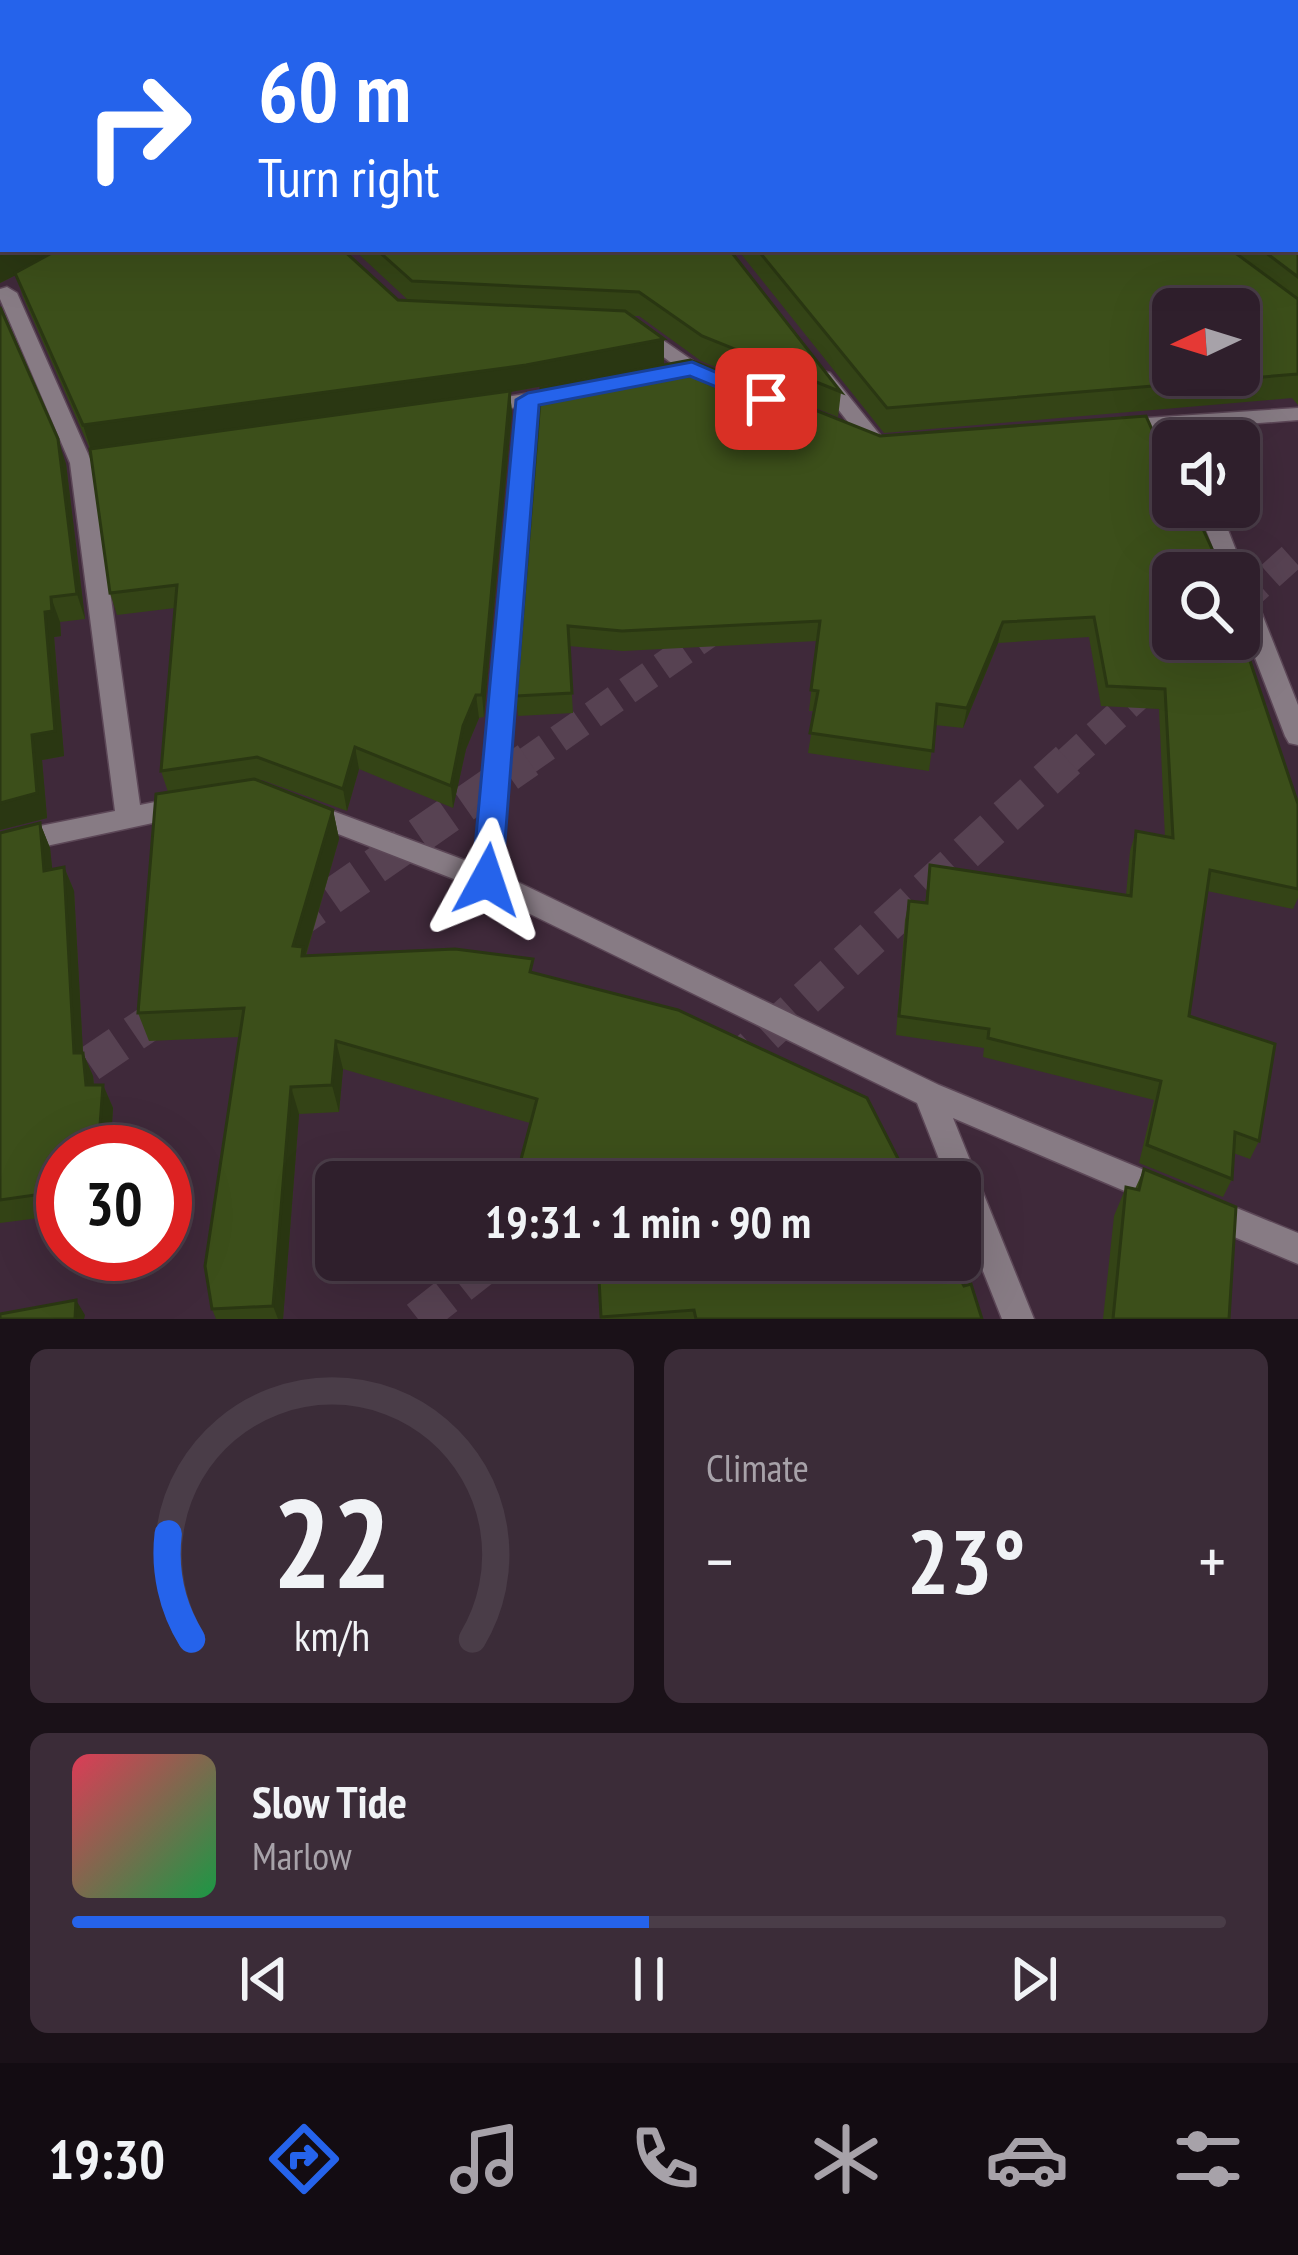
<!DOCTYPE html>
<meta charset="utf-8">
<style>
body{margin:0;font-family:"PT Sans Narrow",sans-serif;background:#3b2c38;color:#f1f3f6;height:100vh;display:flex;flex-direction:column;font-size:45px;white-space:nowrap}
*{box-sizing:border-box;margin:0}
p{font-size:39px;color:#a7a2a9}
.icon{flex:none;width:66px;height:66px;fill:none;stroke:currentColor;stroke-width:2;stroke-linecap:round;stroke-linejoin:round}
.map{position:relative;height:1319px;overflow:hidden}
.drawer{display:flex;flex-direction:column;gap:30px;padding:30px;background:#1a1118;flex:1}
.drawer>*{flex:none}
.guide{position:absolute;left:0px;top:0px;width:1299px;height:252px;box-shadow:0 12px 48px #0002,0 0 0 3px #4a3d48;background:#2563eb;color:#fff;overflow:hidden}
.needle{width:78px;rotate:266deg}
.controls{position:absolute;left:1152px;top:288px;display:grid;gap:24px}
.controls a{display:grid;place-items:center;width:108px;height:108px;border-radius:18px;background:#2f1f2c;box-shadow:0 12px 48px #0002,0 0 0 3px #4a3d48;font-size:60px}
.speed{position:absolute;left:36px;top:1125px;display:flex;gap:24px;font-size:60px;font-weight:700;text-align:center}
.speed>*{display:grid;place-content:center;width:156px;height:156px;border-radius:50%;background:#2f1f2c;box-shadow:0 12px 48px #0002,0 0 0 3px #4a3d48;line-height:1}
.speed .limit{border:18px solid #d22;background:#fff;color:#111}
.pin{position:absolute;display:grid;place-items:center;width:102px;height:102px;color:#fff;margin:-51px;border-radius:24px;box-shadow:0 6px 18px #0006}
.me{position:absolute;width:132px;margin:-66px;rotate:5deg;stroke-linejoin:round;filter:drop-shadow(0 0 9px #0008)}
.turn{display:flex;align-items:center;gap:42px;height:252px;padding:0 60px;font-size:54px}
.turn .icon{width:156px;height:156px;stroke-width:2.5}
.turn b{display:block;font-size:84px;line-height:102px}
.big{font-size:90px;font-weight:600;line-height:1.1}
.drawer .widget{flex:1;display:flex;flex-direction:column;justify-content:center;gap:18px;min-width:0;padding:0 42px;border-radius:18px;background:#3b2c38}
.drawer .dial{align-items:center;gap:0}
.dial svg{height:312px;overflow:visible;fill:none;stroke:#4a3d48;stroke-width:7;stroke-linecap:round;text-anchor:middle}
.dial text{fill:#f1f3f6;stroke:none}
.song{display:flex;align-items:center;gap:36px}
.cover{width:144px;height:144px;border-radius:18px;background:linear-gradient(135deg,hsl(350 70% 55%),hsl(140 70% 35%))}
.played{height:12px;border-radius:6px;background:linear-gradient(90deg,#2563eb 50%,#4a3d48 50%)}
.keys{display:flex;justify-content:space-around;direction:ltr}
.heat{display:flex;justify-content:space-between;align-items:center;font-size:66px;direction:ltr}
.drawer .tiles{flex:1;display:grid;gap:30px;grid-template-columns:1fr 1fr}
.widget:last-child{grid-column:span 2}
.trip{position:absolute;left:315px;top:1161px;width:666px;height:120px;border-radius:18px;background:#2f1f2c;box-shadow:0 12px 48px #0002,0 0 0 3px #4a3d48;font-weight:600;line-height:120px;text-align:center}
.tab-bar{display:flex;height:192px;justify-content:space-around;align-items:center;background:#130c12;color:#a7a2a9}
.tab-bar .icon{width:84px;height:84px}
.tab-bar .current{color:#2563eb}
.tab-bar b{font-size:54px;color:#f1f3f6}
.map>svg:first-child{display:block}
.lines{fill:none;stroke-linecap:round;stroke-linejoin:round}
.primary-tunnel-far1{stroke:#574252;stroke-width:28;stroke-dasharray:28 14;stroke-linecap:butt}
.primary-tunnel{stroke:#574252;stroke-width:36;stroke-dasharray:36 18;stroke-linecap:butt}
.minor-casing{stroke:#5c4757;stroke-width:3}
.minor{fill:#877b84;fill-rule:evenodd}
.wall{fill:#344416}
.shaded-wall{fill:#2a3712}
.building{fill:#3c4f1a;stroke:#2a3712;stroke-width:3;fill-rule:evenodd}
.route{fill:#2563eb;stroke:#184099;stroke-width:3}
</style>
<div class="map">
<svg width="1298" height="1319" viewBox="0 0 1298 1319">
<rect width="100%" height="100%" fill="#3f293a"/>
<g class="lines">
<!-- primary-tunnel-far1 -->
<g class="primary-tunnel-far1">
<polyline points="1239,604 1298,551"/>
<polyline points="524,763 720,626"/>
<polyline points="1065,763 1201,639"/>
</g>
<!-- primary-tunnel -->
<g class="primary-tunnel">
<polyline points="286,928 528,760"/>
<polyline points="726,1071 1068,760"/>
<polyline points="0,1125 173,1007"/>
<polyline points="418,1319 493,1260"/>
</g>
<defs>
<g id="minor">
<polygon points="7,287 17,293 92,463 140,805 185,796 194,799 198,806 194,813 185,816 0,856 0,834 115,811 70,463 0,299 0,289"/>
<polygon points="641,325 699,365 699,373 685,373 634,335 631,331"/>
<polygon points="823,371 830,373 884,440 888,445 884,450 870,450 816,381 816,373"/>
<polygon points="572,386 582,392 579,396 538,404 501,874 939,1085 1178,1184 1183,1194 1178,1204 1167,1209 953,1118 1034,1319 1002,1319 960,1213 960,1182 948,1182 917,1103 477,888 297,818 293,811 297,804 306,801 475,864 517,407 482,413 472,407 482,401"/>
<polygon points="1298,408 1298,420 1116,434 1106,427 1116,420"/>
<polygon points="1197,507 1219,507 1245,573 1241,579 1251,586 1298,705 1298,745 1289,743 1285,736 1239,616 1239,573 1223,573"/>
<polygon points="1205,1195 1298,1233 1298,1264 1194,1220 1189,1210 1194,1200"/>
</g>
</defs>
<!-- minor casing -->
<use href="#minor" class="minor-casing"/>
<!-- minor -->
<use href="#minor" class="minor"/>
</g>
<!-- wall -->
<g class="wall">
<polygon points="0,0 1298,0 1298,405 1292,398 884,433 737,249 1296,249 1296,3 3,3 3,249 409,301 353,249 729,249 841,392 838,417 701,361 639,316 632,316 664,339 664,364 510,392 512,413 484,717 479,718 466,749 453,808 359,769 347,811 262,780 256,780 333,810 339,839 306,956 535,973 678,1010 530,1123 343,1069 339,1112 299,1114 283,1319 216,1319 212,1309 240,1037 149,1041 138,1013 168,792 161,771 175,608 117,615 110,593 90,449 23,297 16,275 0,283"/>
<polygon points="0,307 66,464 85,619 60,622 61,636 54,637 64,756 42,760 47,818 0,830"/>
<polygon points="541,388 1173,573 1298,804 1298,898 1293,909 1207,891 1189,1016 1259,1141 1250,1159 1233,1153 1232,1179 1223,1197 1139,1163 1154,1100 983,1057 984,1048 896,1035 905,920 909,901 925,903 930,865 1126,895 1130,851 1136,831 1165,837 1159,709 1101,706 1089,637 998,643 963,728 935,725 929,771 808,753 815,711 809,711 817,641 623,651 569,646 573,713 518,716 516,696"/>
<polygon points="40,823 50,848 52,869 64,867 74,891 83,1053 93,1076 94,1085 103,1085 113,1108 110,1152 63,1152 63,1215 0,1223 0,833"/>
<polygon points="1144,1169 1229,1319 1103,1319 1114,1216 1126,1187 1135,1189"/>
<polygon points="598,1260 982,1319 601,1319"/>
</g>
<!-- shaded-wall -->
<g class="shaded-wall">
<polygon points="12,249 67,249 0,283 0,255"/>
<polygon points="664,339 664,364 510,392 512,413 484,717 482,695 91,450 83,425"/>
<polygon points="58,439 66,464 85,619 77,594"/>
<polygon points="51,597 60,622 61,636 54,637 64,756 42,760 47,818 0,830 0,803 32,735 45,612"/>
<polygon points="1003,622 998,643 963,728 967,708"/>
<polygon points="476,695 479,718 466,749 453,808 451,786 463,726"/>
<polygon points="355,747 359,769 347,811 343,789"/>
<polygon points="333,810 339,839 305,957 293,946"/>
<polygon points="40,823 50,848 55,895 44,871"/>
<polygon points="64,867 74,891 83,1053 93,1076 96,1108 74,1053"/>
<polygon points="336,1041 343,1069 339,1112 332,1085"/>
<polygon points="103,1085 113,1108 110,1152 98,1152"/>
<polygon points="291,1087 299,1114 283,1319 278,1319 273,1306"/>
<polygon points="76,1300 85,1315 84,1319 75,1319"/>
</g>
<!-- building -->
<g class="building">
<polygon points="0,0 1298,0 1298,277 1261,249 1296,249 1296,3 3,3 3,249 12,249 0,255"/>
<polygon points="59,249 342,249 398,300 625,311 664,339 526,365 83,425 15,273"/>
<polygon points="376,249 729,249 841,392 702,336 639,292 412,281"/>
<path d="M757 249H1230L1298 299V374L887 408ZM1173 309H1239V375H1173Z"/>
<polygon points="0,307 58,439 77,594 51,597 52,611 45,612 55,731 32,735 37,793 0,803"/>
<polygon points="690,360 880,436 1146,416 1173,477 1173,507 1186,507 1190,517 1197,516 1223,573 1173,573 1173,639 1239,639 1239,628 1298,804 1298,889 1210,870 1189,1016 1275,1044 1259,1141 1235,1132 1232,1179 1147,1145 1161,1081 988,1038 989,1029 899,1016 909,901 927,903 930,865 1131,896 1136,831 1173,838 1165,689 1107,686 1094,617 1003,622 967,708 937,704 933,751 810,733 818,691 811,690 820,621 622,631 568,626 572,693 516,696 541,388"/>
<polygon points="510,391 482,695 476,695 463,726 451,786 355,747 343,789 257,757 161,771 177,585 110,593 90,449"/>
<polygon points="254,779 333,810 293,946 303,947 302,956 455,949 533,959 530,972 678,1010 867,1098 910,1182 515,1182 537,1099 336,1041 332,1085 291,1087 273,1306 212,1309 205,1266 244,1008 138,1013 156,794"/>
<polygon points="40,823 44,871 64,867 74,1053 83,1053 86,1085 103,1085 98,1152 63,1152 63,1191 0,1200 0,833"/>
<polygon points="1144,1169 1236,1207 1229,1319 1113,1319 1126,1187 1139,1190"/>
<polygon points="598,1260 950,1260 964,1286 971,1284 982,1319 696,1319 694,1310 601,1317"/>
<polygon points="76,1300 75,1319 0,1319 0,1314"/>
</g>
<!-- route -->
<polygon class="route" points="692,362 778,399 758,404 690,376 539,405 502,880 487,892 476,889 472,880 516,400 528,393"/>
</svg>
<div class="controls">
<a><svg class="needle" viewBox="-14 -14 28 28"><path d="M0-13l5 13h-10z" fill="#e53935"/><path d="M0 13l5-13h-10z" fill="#a7a2a9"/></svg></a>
<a><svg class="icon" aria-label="sound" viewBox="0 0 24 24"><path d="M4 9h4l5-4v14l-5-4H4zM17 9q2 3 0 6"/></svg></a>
<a><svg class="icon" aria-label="search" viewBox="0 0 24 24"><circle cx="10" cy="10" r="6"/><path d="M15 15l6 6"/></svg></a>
</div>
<div class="speed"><div class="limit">30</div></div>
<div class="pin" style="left:766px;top:399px;background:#d93025"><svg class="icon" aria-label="arrive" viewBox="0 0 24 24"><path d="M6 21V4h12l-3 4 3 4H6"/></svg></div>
<svg class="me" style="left:487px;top:880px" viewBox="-20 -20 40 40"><path d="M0-17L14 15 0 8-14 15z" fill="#2563eb" stroke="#fff" stroke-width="4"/></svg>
<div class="trip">19:31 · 1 min · 90 m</div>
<div class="guide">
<div class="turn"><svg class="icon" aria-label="right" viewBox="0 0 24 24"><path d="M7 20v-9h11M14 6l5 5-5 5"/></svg><div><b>60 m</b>Turn right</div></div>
</div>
</div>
<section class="drawer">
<div class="tiles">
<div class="widget dial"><svg viewBox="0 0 100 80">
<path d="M14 69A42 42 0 1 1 86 69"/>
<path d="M14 69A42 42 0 0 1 8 42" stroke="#2563eb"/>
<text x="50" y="56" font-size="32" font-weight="700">22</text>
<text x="50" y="72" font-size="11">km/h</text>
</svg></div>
<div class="widget"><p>Climate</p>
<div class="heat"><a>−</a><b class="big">23°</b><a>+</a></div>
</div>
<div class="widget">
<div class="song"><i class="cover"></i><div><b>Slow Tide</b><p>Marlow</p></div></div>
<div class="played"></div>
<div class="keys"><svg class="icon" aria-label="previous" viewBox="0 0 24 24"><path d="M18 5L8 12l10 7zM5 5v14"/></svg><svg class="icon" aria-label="pause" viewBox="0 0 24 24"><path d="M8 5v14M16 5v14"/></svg><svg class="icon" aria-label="next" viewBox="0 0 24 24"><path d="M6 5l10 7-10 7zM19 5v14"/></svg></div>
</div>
</div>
</section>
<nav class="tab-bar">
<b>19:30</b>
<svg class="icon current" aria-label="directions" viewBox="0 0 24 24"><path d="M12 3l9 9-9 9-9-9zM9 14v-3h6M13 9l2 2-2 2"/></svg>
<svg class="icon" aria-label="music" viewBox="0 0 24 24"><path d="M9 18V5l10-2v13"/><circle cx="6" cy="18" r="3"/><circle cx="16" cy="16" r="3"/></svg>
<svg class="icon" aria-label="phone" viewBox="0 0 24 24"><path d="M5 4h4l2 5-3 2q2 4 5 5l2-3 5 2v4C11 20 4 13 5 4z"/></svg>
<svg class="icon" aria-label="climate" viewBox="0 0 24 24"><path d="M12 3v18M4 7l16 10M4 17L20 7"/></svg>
<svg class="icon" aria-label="car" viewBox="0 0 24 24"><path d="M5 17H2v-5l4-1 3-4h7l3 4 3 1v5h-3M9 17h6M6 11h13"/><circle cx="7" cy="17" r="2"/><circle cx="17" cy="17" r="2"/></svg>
<svg class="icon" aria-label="filters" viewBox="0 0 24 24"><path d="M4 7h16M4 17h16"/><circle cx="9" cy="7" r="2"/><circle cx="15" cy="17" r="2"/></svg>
</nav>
